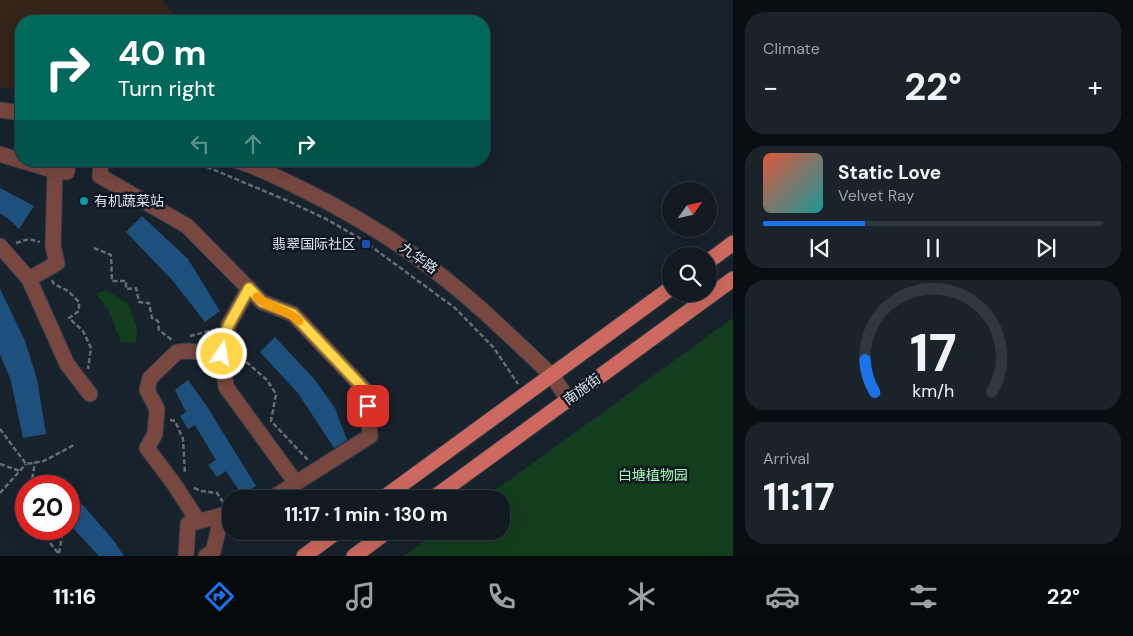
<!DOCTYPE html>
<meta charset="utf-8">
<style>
body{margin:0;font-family:"DM Sans","Noto Sans SC",sans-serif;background:#1a232a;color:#f1f3f6;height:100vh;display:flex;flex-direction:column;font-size:19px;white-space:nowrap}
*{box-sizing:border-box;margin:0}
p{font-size:16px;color:#9ca1a5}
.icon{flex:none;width:28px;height:28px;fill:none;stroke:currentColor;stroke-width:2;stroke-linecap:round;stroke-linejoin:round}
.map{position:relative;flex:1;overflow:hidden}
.side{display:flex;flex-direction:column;gap:12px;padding:12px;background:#090e12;width:400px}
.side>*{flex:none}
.banner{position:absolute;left:15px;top:15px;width:475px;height:152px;border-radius:20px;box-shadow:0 5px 20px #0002,0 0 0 1px #30383f;background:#00695c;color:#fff;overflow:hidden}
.needle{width:32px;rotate:56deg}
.tools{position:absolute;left:662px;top:182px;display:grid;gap:10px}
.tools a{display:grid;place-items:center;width:55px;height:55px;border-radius:50%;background:#111a21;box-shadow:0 5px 20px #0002,0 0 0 1px #30383f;font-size:25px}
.speed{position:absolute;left:15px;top:475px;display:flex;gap:10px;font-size:25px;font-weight:700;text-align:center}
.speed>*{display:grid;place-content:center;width:65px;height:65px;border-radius:50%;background:#111a21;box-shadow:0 5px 20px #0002,0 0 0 1px #30383f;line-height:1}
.speed .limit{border:8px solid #d22;background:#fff;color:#111}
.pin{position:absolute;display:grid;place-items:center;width:42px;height:42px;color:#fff;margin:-21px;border-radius:10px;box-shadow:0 2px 8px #0006}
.me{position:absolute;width:55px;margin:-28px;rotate:12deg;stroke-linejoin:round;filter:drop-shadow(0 0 4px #0008)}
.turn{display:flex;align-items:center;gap:18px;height:105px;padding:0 20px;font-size:22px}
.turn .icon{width:65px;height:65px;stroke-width:2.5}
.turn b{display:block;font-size:35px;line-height:42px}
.lanes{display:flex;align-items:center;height:48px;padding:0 20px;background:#0003;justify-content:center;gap:25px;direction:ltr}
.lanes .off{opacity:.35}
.big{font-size:38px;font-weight:700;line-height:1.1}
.side .card{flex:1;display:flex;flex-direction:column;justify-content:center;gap:8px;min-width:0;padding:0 18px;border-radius:20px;background:#1a232a}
.side .dial{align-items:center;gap:0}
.dial svg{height:130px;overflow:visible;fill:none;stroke:#30383f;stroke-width:7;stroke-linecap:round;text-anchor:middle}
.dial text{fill:#f1f3f6;stroke:none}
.song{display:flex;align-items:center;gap:15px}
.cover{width:60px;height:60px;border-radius:8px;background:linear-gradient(135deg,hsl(10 70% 55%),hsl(180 70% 35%))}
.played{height:5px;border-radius:2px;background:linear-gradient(90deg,#1a73e8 30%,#30383f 30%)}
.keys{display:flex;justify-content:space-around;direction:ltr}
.heat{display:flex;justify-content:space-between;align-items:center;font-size:28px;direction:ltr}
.trip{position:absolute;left:222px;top:490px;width:288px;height:50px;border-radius:20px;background:#111a21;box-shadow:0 5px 20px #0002,0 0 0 1px #30383f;font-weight:700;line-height:50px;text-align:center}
.menu{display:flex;height:80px;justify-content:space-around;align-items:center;background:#070a0d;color:#9ca1a5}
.menu .icon{width:35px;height:35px}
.menu .current{color:#1a73e8}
.menu b{font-size:22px;color:#f1f3f6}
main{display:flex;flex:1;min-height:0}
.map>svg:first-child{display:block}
.education{fill:#34241a}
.green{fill:#123e1e}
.building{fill:#1e507d}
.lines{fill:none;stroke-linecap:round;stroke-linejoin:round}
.minor-casing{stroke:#333d47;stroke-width:17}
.major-casing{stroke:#333d47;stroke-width:17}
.path{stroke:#646d76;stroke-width:2.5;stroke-dasharray:5 2.5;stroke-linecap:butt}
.minor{stroke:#774740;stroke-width:15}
.major{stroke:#cd695e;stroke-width:15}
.route-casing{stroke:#a68a30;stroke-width:12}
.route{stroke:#ffd54a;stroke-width:9}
.slow{stroke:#f59e0b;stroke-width:9}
.culture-dot{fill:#0f9aa8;stroke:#0e1822;stroke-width:2}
.transit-dot{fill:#1a4fb4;stroke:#0e1822;stroke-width:2}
.labels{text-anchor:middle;stroke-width:5;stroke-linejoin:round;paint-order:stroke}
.poi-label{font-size:14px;fill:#dee5ec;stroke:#0e1822;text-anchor:start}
.street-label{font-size:14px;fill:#dee5ec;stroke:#0e1822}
.park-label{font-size:14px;fill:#a8fbb7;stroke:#0e1822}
</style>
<main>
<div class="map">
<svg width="733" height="556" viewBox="0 0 733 556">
<rect width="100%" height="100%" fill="#17222c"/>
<!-- education -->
<polygon class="education" points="0,0 162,0 179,21 21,21 21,90 0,87"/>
<!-- green -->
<g class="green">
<polygon points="105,290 128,303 137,327 136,343 121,342 108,309 96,294"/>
<polygon points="733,318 733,556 404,556 438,531 501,531 501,499 483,499"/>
</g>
<!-- building -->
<g class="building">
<polygon points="0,188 34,206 19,229 11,221 0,213"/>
<polygon points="142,216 188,259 220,311 205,322 173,281 126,232"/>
<polygon points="0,289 25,341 37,379 46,434 23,438 11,381 0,354"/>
<polygon points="275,337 315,380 335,408 347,440 334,448 298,393 260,352"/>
<polygon points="188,380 206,405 256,486 242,495 226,471 217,477 208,465 216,460 195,425 188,429 180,416 186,412 175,390"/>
<polygon points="69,495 84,506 113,540 124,556 99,556 69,524"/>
</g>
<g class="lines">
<defs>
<g id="minor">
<polyline points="0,110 21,113"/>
<polyline points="0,154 21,161"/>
<polyline points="23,161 55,171 67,172 67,161"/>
<polyline points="101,161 100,176 187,226 262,302 293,314 367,392 370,436 271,499"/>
<path d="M238 161C261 168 283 180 304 190 383 229 446 274 509 335 523 348 537 361 550 374 557 382 562 391 568 399"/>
<polyline points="55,171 53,246 57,263 29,279 67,364 90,394"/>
<polyline points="0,246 29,279"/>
<polyline points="249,288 228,326 222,354 226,387 296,483"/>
<polyline points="198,521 174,484 147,448 155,434 157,409 147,390 150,378 177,352 188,351 222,354"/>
<polyline points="186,556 188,524 231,513"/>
<polyline points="206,556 213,552 222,515"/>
</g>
<g id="major">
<polyline points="709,261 733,243"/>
<polyline points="382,499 671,288"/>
<polyline points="432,499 733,279"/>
<polyline points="304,556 338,531"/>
<polyline points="354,556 388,531"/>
</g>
</defs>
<!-- minor casing -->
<use href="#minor" class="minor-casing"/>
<!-- major casing -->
<use href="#major" class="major-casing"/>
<!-- path -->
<g class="path">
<polyline points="193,161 288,201 328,220 361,239 455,308 494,348 518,384"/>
<polyline points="16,243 29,239 40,242"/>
<polyline points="94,248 111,255 112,281 126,281 126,289 136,288 139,302 149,303 152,318 158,321 159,330 172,340"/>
<polyline points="52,280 54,284 68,291 79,302 79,311 69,318 83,331 91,348 88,369"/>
<polyline points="190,336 213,330"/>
<polyline points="235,352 267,380 276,394 271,421 308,460"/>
<polyline points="170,420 175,421 183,439 185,474"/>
<polyline points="0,429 26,464 44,461 74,445"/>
<polyline points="0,464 20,471"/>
<polyline points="31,486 35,462"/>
<polyline points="194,488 201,491 217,493 223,502"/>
<polyline points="0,493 26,464"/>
<polyline points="50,543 59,554 62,535 59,529"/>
</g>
<!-- minor -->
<use href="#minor" class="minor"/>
<!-- major -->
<use href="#major" class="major"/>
</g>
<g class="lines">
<defs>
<polyline id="route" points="222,354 228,326 249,288 262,302 293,314 367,392 368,406"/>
</defs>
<!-- route casing -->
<use href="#route" class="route-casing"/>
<!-- route -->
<use href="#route" class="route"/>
<!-- slow -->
<path class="slow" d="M257 297C269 309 288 309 299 321"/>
</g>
<!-- markers -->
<circle class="culture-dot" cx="84" cy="201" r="5"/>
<rect class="transit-dot" x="361" y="239" width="10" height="10" rx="2.5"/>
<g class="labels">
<!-- poi labels -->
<g class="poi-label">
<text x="94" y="206">有机蔬菜站</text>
<text x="356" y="249" text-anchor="end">翡翠国际社区</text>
</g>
<!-- street labels -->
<g class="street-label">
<text transform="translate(419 258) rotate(36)" y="5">九华路</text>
<text transform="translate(582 389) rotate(-36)" y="5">南施街</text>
</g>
<!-- park labels -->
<g class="park-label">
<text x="653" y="480">白塘植物园</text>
</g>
</g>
</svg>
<div class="tools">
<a><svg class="needle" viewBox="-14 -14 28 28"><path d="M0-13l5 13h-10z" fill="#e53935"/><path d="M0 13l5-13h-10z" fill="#9ca1a5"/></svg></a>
<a><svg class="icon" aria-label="search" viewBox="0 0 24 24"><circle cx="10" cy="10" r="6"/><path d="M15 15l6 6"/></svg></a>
</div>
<div class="speed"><div class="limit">20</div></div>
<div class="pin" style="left:368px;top:406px;background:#d93025"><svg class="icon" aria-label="arrive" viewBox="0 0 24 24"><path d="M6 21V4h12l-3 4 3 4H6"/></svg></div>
<svg class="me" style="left:222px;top:354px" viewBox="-20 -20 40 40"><circle r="17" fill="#ffd54a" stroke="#fff" stroke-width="3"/><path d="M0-11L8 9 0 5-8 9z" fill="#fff"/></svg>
<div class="trip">11:17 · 1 min · 130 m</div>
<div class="banner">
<div class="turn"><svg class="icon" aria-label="right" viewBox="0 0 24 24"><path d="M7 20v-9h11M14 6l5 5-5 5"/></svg><div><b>40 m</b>Turn right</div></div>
<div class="lanes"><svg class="icon off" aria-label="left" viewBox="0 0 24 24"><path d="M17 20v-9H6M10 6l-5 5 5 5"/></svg><svg class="icon off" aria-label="ahead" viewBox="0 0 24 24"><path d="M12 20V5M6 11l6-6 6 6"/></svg><svg class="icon" aria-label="right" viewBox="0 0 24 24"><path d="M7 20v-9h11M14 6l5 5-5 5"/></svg></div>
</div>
</div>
<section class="side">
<div class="card"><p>Climate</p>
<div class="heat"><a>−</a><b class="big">22°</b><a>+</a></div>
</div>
<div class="card">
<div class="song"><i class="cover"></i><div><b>Static Love</b><p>Velvet Ray</p></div></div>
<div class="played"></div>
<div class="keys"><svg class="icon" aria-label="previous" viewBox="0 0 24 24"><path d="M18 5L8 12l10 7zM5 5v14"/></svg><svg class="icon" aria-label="pause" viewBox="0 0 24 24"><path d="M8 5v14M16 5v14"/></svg><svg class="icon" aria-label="next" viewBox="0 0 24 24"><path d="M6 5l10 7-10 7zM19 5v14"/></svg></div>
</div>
<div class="card dial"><svg viewBox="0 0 100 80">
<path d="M14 69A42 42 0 1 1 86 69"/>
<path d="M14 69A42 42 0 0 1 8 49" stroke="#1a73e8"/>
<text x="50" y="56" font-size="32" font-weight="700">17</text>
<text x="50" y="72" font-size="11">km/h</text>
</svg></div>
<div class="card"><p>Arrival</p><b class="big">11:17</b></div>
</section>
</main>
<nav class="menu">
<b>11:16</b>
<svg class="icon current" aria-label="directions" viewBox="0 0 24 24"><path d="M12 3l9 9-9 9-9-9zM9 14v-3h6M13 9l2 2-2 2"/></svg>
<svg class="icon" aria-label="music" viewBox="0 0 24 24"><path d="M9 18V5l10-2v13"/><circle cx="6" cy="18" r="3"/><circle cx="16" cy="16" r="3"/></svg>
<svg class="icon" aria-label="phone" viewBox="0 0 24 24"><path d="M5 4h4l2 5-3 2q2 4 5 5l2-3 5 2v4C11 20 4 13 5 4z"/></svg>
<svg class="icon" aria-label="climate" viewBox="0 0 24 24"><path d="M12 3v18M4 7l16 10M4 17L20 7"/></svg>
<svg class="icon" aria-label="car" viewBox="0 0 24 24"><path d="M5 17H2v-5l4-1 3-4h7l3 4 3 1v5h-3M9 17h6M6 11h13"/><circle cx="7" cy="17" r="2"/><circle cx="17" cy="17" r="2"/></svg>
<svg class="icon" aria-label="filters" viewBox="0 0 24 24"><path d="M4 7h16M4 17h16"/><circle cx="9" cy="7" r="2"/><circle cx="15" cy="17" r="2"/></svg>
<b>22°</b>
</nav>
